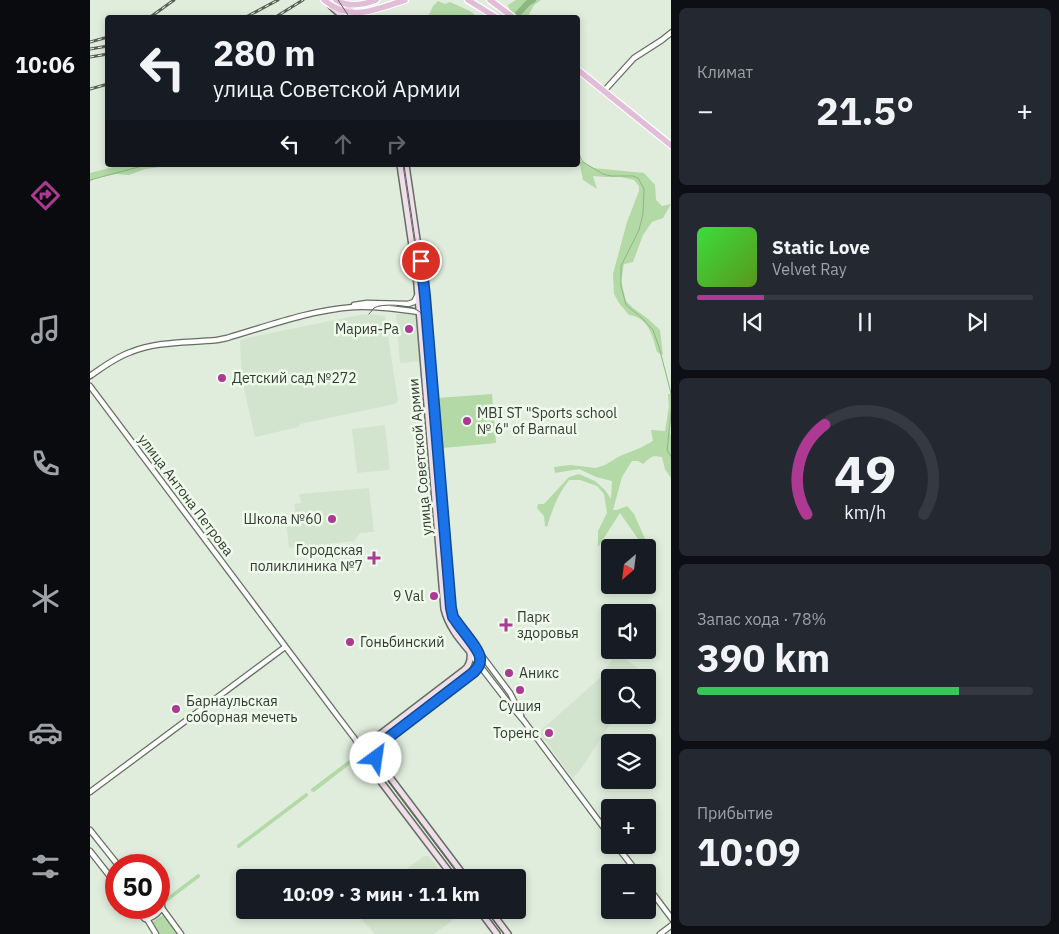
<!DOCTYPE html>
<html lang="ru">
<meta charset="utf-8">
<style>
body{margin:0;font-family:"IBM Plex Sans",sans-serif;background:#242831;color:#f1f3f6;height:100vh;display:flex;flex-direction:column;font-size:19px;white-space:nowrap}
*{box-sizing:border-box;margin:0}
p{font-size:16px;color:#9ea1a6}
.icon{flex:none;width:28px;height:28px;fill:none;stroke:currentColor;stroke-width:2;stroke-linecap:round;stroke-linejoin:round}
.map{position:relative;flex:1;overflow:hidden}
.panel{display:flex;flex-direction:column;gap:8px;padding:8px;background:#0d0f14;width:388px}
.panel>*{flex:none}
.hud{position:absolute;left:15px;top:15px;width:475px;height:152px;border-radius:5px;box-shadow:0 2px 8px #0003;background:#171b24;color:#f1f3f6;overflow:hidden}
.needle{width:32px;rotate:208deg}
.buttons{position:absolute;left:511px;top:539px;display:grid;gap:10px}
.buttons a{display:grid;place-items:center;width:55px;height:55px;border-radius:5px;background:#171b24;box-shadow:0 2px 8px #0003;font-size:25px}
.speed{position:absolute;left:15px;top:854px;display:flex;gap:10px;font-size:25px;font-weight:700;text-align:center}
.speed>*{display:grid;place-content:center;width:65px;height:65px;border-radius:50%;background:#171b24;box-shadow:0 2px 8px #0003;line-height:1}
.speed .limit{border:8px solid #d22;background:#fff;color:#111}
.pin{position:absolute;display:grid;place-items:center;width:42px;height:42px;color:#fff;margin:-21px;border:2px solid #fff;border-radius:50%;box-shadow:0 1px 5px #0007}
.me{position:absolute;width:55px;margin:-28px;rotate:31deg;stroke-linejoin:round;filter:drop-shadow(0 0 4px #0008)}
.turn{display:flex;align-items:center;gap:18px;height:105px;padding:0 25px;font-size:22px}
.turn .icon{width:65px;height:65px;stroke-width:2.5}
.turn b{display:block;font-size:35px;line-height:42px}
.lanes{display:flex;align-items:center;height:48px;padding:0 25px;background:#0003;justify-content:center;gap:25px;direction:ltr}
.lanes .off{opacity:.35}
.big{font-size:38px;font-weight:800;line-height:1.1}
.panel .tile{flex:1;display:flex;flex-direction:column;justify-content:center;gap:8px;min-width:0;padding:0 18px;border-radius:8px;background:#242831}
.panel .dial{align-items:center;gap:0}
.dial svg{height:130px;overflow:visible;fill:none;stroke:#363941;stroke-width:7;stroke-linecap:round;text-anchor:middle}
.dial text{fill:#f1f3f6;stroke:none}
.song{display:flex;align-items:center;gap:15px}
.cover{width:60px;height:60px;border-radius:8px;background:linear-gradient(135deg,hsl(120 70% 55%),hsl(90 70% 35%))}
.played{height:5px;border-radius:2px;background:linear-gradient(90deg,#ad3993 20%,#363941 20%)}
.keys{display:flex;justify-content:space-around;direction:ltr}
.heat{display:flex;justify-content:space-between;align-items:center;font-size:28px;direction:ltr}
.charge{height:8px;border-radius:4px;background:linear-gradient(90deg,#34c759 78%,#363941 0)}
.trip{position:absolute;left:146px;top:869px;width:290px;height:50px;border-radius:5px;background:#171b24;box-shadow:0 2px 8px #0003;font-weight:800;line-height:50px;text-align:center}
main{display:flex;flex:1;min-height:0}
.dock{display:flex;flex-direction:column;width:90px;justify-content:space-around;align-items:center;background:#090b0e;color:#9ea1a6}
.dock .icon{width:35px;height:35px}
.dock .selected{color:#ad3993}
.dock b{font-size:22px;color:#f1f3f6}
.map>svg:first-child{display:block}
.built{fill:#d3e4ce}
.green{fill:#b2d9a6}
.lines{fill:none;stroke-linecap:round;stroke-linejoin:round}
.stream{stroke:#8eb682;stroke-width:1}
.river{stroke:#8eb682;stroke-width:6}
.tertiary-casing{stroke:#646f61;stroke-width:7}
.secondary-casing{stroke:#646f61;stroke-width:8}
.primary-casing{stroke:#fff;stroke-width:8}
.tertiary{stroke:#fff;stroke-width:4.5}
.secondary{stroke:#f0deeb;stroke-width:5}
.primary{stroke:#e2bdd7;stroke-width:5.5}
.tram{stroke:#595f57;stroke-width:1}
.rail-casing{stroke:#595f57;stroke-width:3}
.rail{stroke:#eefaea;stroke-width:1;stroke-dasharray:4;stroke-linecap:butt}
.route-casing{stroke:#114b97;stroke-width:12}
.route{stroke:#1a73e8;stroke-width:9}
.poi-dot{fill:#ad3993;stroke:#eefaea;stroke-width:2}
.labels{text-anchor:middle;stroke-width:5;stroke-linejoin:round;paint-order:stroke}
.poi-label{font-size:14px;fill:#353933;stroke:#eefaea;text-anchor:start}
.street-label{font-size:14px;fill:#353933;stroke:#eefaea}
</style>
<main>
<nav class="dock">
<b>10:06</b>
<svg class="icon selected" aria-label="directions" viewBox="0 0 24 24"><path d="M12 3l9 9-9 9-9-9zM9 14v-3h6M13 9l2 2-2 2"/></svg>
<svg class="icon" aria-label="music" viewBox="0 0 24 24"><path d="M9 18V5l10-2v13"/><circle cx="6" cy="18" r="3"/><circle cx="16" cy="16" r="3"/></svg>
<svg class="icon" aria-label="phone" viewBox="0 0 24 24"><path d="M5 4h4l2 5-3 2q2 4 5 5l2-3 5 2v4C11 20 4 13 5 4z"/></svg>
<svg class="icon" aria-label="climate" viewBox="0 0 24 24"><path d="M12 3v18M4 7l16 10M4 17L20 7"/></svg>
<svg class="icon" aria-label="car" viewBox="0 0 24 24"><path d="M5 17H2v-5l4-1 3-4h7l3 4 3 1v5h-3M9 17h6M6 11h13"/><circle cx="7" cy="17" r="2"/><circle cx="17" cy="17" r="2"/></svg>
<svg class="icon" aria-label="filters" viewBox="0 0 24 24"><path d="M4 7h16M4 17h16"/><circle cx="9" cy="7" r="2"/><circle cx="15" cy="17" r="2"/></svg>
</nav>
<div class="map">
<svg width="582" height="934" viewBox="0 0 582 934">
<rect width="100%" height="100%" fill="#e0eddd"/>
<!-- built -->
<g class="built">
<polygon points="279,314 295,316 308,401 305,404 210,424 209,427 165,437 152,380 150,342 152,339 269,315"/>
<polygon points="306,314 326,314 330,361 310,363"/>
<polygon points="295,425 300,470 267,473 262,429"/>
<polygon points="279,488 284,532 270,533 264,541 199,548 196,521 202,520 202,517 206,516 204,504 211,503 209,494"/>
<polygon points="527,652 551,671 548,677 520,678 520,715 526,715 489,772 482,778 449,732 509,679"/>
<polygon points="334,856 339,856 355,877 306,877"/>
<polygon points="272,910 372,910 372,913 344,934 285,934 268,915"/>
</g>
<!-- green -->
<g class="green">
<path d="M426 0H451L444 5 439 14 442 18C432 18 421 17 418 5Z"/>
<polygon points="348,1 355,4 360,2 380,11 387,17 338,17 343,6"/>
<path d="M488 149 491 161 503 168 554 173 565 185 566 200 572 206 581 204 573 218 562 222 553 235 543 262 534 264 531 281 536 301 543 308 557 318 570 330 573 355 567 352C563 336 558 317 539 315L529 303 524 294 523 274 537 222 549 191V186L544 180 531 177H516L503 176 507 189 493 180 488 156Z"/>
<polygon points="31,165 75,165 71,167 55,169 39,175 26,174 5,178 0,182 0,173"/>
<path d="M334 252H337L340 255C341 263 344 272 337 277L335 276 332 255Z"/>
<polygon points="402,394 406,443 353,448 348,398"/>
<path d="M578 394H582L580 433 582 437 581 478 575 469 572 457C561 455 561 457 553 464L548 461H542L532 477 523 510H527L537 506 544 514 556 541 553 546 530 513 508 547V531L517 513 514 494 507 486 490 480H479C468 494 462 510 457 527L455 526 454 516 447 508 448 504H454L479 477 489 474 505 481 515 490 521 499 522 481 506 477 489 469 465 473 464 467 480 465 506 468 515 465 530 456 550 448 563 441 561 430 575 431 579 406Z"/>
<polygon points="266,755 268,756 268,758 224,792 221,791 221,789"/>
<polygon points="216,793 218,794 218,796 149,848 147,847 147,845"/>
<polygon points="108,874 110,875 110,877 74,904 72,901"/>
<polygon points="75,914 90,934 69,934 61,923"/>
</g>
<g class="lines">
<!-- stream -->
<g class="stream">
<polyline points="488,149 491,159 493,162 513,174 521,176 543,176 548,178 554,189 553,214 549,230 531,266 531,286 536,305 551,317 563,330 569,347 582,397"/>
<polyline points="0,180 56,165"/>
<polyline points="582,405 577,450 582,458"/>
</g>
<!-- river -->
<polyline class="river" points="424,18 438,3 443,0"/>
<defs>
<g id="tertiary">
<polyline points="514,91 544,58 572,40 582,32"/>
<polyline points="264,305 277,303 318,304 324,302 327,296"/>
<path d="M0 376C13 367 26 357 41 352 68 341 98 343 127 340L137 338C178 326 220 310 264 307 285 306 308 309 329 312L336 311"/>
<polyline points="0,386 249,718 265,739 277,762"/>
<polyline points="380,653 414,697 434,721 520,836"/>
<polyline points="390,653 420,693 431,715"/>
<polyline points="269,743 287,760"/>
<polyline points="0,792 195,647"/>
<polyline points="0,830 28,865"/>
<polyline points="526,845 547,872"/>
<polyline points="0,851 26,884"/>
<polyline points="558,887 582,919"/>
<polyline points="45,908 52,914"/>
<path d="M56 908 53 912 52 916 55 919C62 919 68 913 72 908V904L69 902"/>
<polyline points="72,908 91,934"/>
<polyline points="57,919 66,934"/>
<polyline points="570,934 582,925"/>
</g>
<g id="secondary">
<polyline points="256,4 266,18"/>
<polyline points="241,6 254,18"/>
<path d="M310 165 326 273 354 609C358 626 369 639 380 652 381 659 380 665 374 670L285 738C278 747 275 755 279 766L364 878"/>
<path d="M316 165 333 280 361 608 363 617 366 621C371 629 390 650 390 658 391 664 388 668 384 672L290 744C286 749 284 754 287 760L376 878"/>
<polyline points="389,910 407,934"/>
<polyline points="400,910 418,934"/>
</g>
<g id="primary">
<path d="M234 0C261 23 286 9 315 0"/>
<path d="M246 0C259 8 273 5 286 0"/>
<polyline points="378,0 407,18"/>
<polyline points="400,0 424,18"/>
<polyline points="488,70 582,146"/>
</g>
</defs>
<!-- tertiary casing -->
<use href="#tertiary" class="tertiary-casing"/>
<!-- secondary casing -->
<use href="#secondary" class="secondary-casing"/>
<!-- primary casing -->
<use href="#primary" class="primary-casing"/>
<!-- tertiary -->
<use href="#tertiary" class="tertiary"/>
<!-- secondary -->
<use href="#secondary" class="secondary"/>
<!-- primary -->
<use href="#primary" class="primary"/>
<!-- tram -->
<g class="tram">
<polyline points="248,0 260,18"/>
<path d="M314 165 330 273 358 604C359 611 361 617 364 623 373 638 396 653 381 671L288 742C282 749 280 755 285 764L371 878"/>
<path d="M279 314C281 312 282 310 284 308 291 303 320 305 327 310 331 312 333 315 334 319"/>
<polyline points="395,910 414,934"/>
</g>
<defs>
<g id="rail">
<polyline points="59,18 84,0"/>
<polyline points="154,18 188,0"/>
<polyline points="184,18 213,0"/>
<polyline points="0,42 18,37"/>
<polyline points="0,49 18,46"/>
<polyline points="0,57 18,54"/>
<polyline points="0,89 18,84"/>
</g>
</defs>
<!-- rail casing -->
<use href="#rail" class="rail-casing"/>
<!-- rail -->
<use href="#rail" class="rail"/>
</g>
<g class="lines">
<defs>
<path id="route" d="M286 758V751L290 744 384 672C388 668 391 664 390 658 390 650 371 629 366 621L363 617 361 608 335 296 331 261"/>
</defs>
<!-- route casing -->
<use href="#route" class="route-casing"/>
<!-- route -->
<use href="#route" class="route"/>
</g>
<!-- markers -->
<g class="poi-dot">
<circle cx="319" cy="329" r="5"/>
<circle cx="132" cy="378" r="5"/>
<circle cx="377" cy="421" r="5"/>
<circle cx="242" cy="519" r="5"/>
<path d="M281.5 550.5h5v5h5v5h-5v5h-5v-5h-5v-5h5z"/>
<circle cx="344" cy="596" r="5"/>
<path d="M413.5 617.5h5v5h5v5h-5v5h-5v-5h-5v-5h5z"/>
<circle cx="260" cy="642" r="5"/>
<circle cx="419" cy="673" r="5"/>
<circle cx="430" cy="690" r="5"/>
<circle cx="86" cy="709" r="5"/>
<circle cx="459" cy="733" r="5"/>
</g>
<g class="labels">
<!-- poi labels -->
<g class="poi-label">
<text x="309" y="334" text-anchor="end">Мария-Ра</text>
<text x="142" y="383">Детский сад №272</text>
<text x="387" y="418">MBI ST "Sports school<tspan x="387" dy="16">№ 6" of Barnaul</tspan></text>
<text x="232" y="524" text-anchor="end">Школа №60</text>
<text x="273" y="555" text-anchor="end">Городская<tspan x="273" dy="16">поликлиника №7</tspan></text>
<text x="334" y="601" text-anchor="end">9 Val</text>
<text x="427" y="622">Парк<tspan x="427" dy="16">здоровья</tspan></text>
<text x="270" y="647">Гоньбинский</text>
<text x="429" y="678">Аникс</text>
<text x="96" y="706">Барнаульская<tspan x="96" dy="16">соборная мечеть</tspan></text>
<text x="430" y="711" text-anchor="middle">Сушия</text>
<text x="449" y="738" text-anchor="end">Торенс</text>
</g>
<!-- street labels -->
<g class="street-label">
<text transform="translate(330 457) rotate(-95)" y="5">улица Советской Армии</text>
<text transform="translate(96 495) rotate(53)" y="5">улица Антона Петрова</text>
</g>
</g>
</svg>
<div class="buttons">
<a><svg class="needle" viewBox="-14 -14 28 28"><path d="M0-13l5 13h-10z" fill="#e53935"/><path d="M0 13l5-13h-10z" fill="#9ea1a6"/></svg></a>
<a><svg class="icon" aria-label="sound" viewBox="0 0 24 24"><path d="M4 9h4l5-4v14l-5-4H4zM17 9q2 3 0 6"/></svg></a>
<a><svg class="icon" aria-label="search" viewBox="0 0 24 24"><circle cx="10" cy="10" r="6"/><path d="M15 15l6 6"/></svg></a>
<a><svg class="icon" aria-label="layers" viewBox="0 0 24 24"><path d="M12 4l9 5-9 5-9-5zM3 14l9 5 9-5"/></svg></a>
<a>+</a>
<a>−</a>
</div>
<div class="speed"><div class="limit">50</div></div>
<div class="pin" style="left:331px;top:261px;background:#d93025"><svg class="icon" aria-label="arrive" viewBox="0 0 24 24"><path d="M6 21V4h12l-3 4 3 4H6"/></svg></div>
<svg class="me" style="left:286px;top:758px" viewBox="-20 -20 40 40"><circle r="19" fill="#fff"/><path d="M0-13L10 11 0 6-10 11z" fill="#1a73e8"/></svg>
<div class="trip">10:09 · 3 мин · 1.1 km</div>
<div class="hud">
<div class="turn"><svg class="icon" aria-label="left" viewBox="0 0 24 24"><path d="M17 20v-9H6M10 6l-5 5 5 5"/></svg><div><b>280 m</b>улица Советской Армии</div></div>
<div class="lanes"><svg class="icon" aria-label="left" viewBox="0 0 24 24"><path d="M17 20v-9H6M10 6l-5 5 5 5"/></svg><svg class="icon off" aria-label="ahead" viewBox="0 0 24 24"><path d="M12 20V5M6 11l6-6 6 6"/></svg><svg class="icon off" aria-label="right" viewBox="0 0 24 24"><path d="M7 20v-9h11M14 6l5 5-5 5"/></svg></div>
</div>
</div>
<section class="panel">
<div class="tile"><p>Климат</p>
<div class="heat"><a>−</a><b class="big">21.5°</b><a>+</a></div>
</div>
<div class="tile">
<div class="song"><i class="cover"></i><div><b>Static Love</b><p>Velvet Ray</p></div></div>
<div class="played"></div>
<div class="keys"><svg class="icon" aria-label="previous" viewBox="0 0 24 24"><path d="M18 5L8 12l10 7zM5 5v14"/></svg><svg class="icon" aria-label="pause" viewBox="0 0 24 24"><path d="M8 5v14M16 5v14"/></svg><svg class="icon" aria-label="next" viewBox="0 0 24 24"><path d="M6 5l10 7-10 7zM19 5v14"/></svg></div>
</div>
<div class="tile dial"><svg viewBox="0 0 100 80">
<path d="M14 69A42 42 0 1 1 86 69"/>
<path d="M14 69A42 42 0 0 1 25 14" stroke="#ad3993"/>
<text x="50" y="56" font-size="32" font-weight="700">49</text>
<text x="50" y="72" font-size="11">km/h</text>
</svg></div>
<div class="tile"><p>Запас хода · 78%</p><b class="big">390 km</b><div class="charge"></div></div>
<div class="tile"><p>Прибытие</p><b class="big">10:09</b></div>
</section>
</main>
